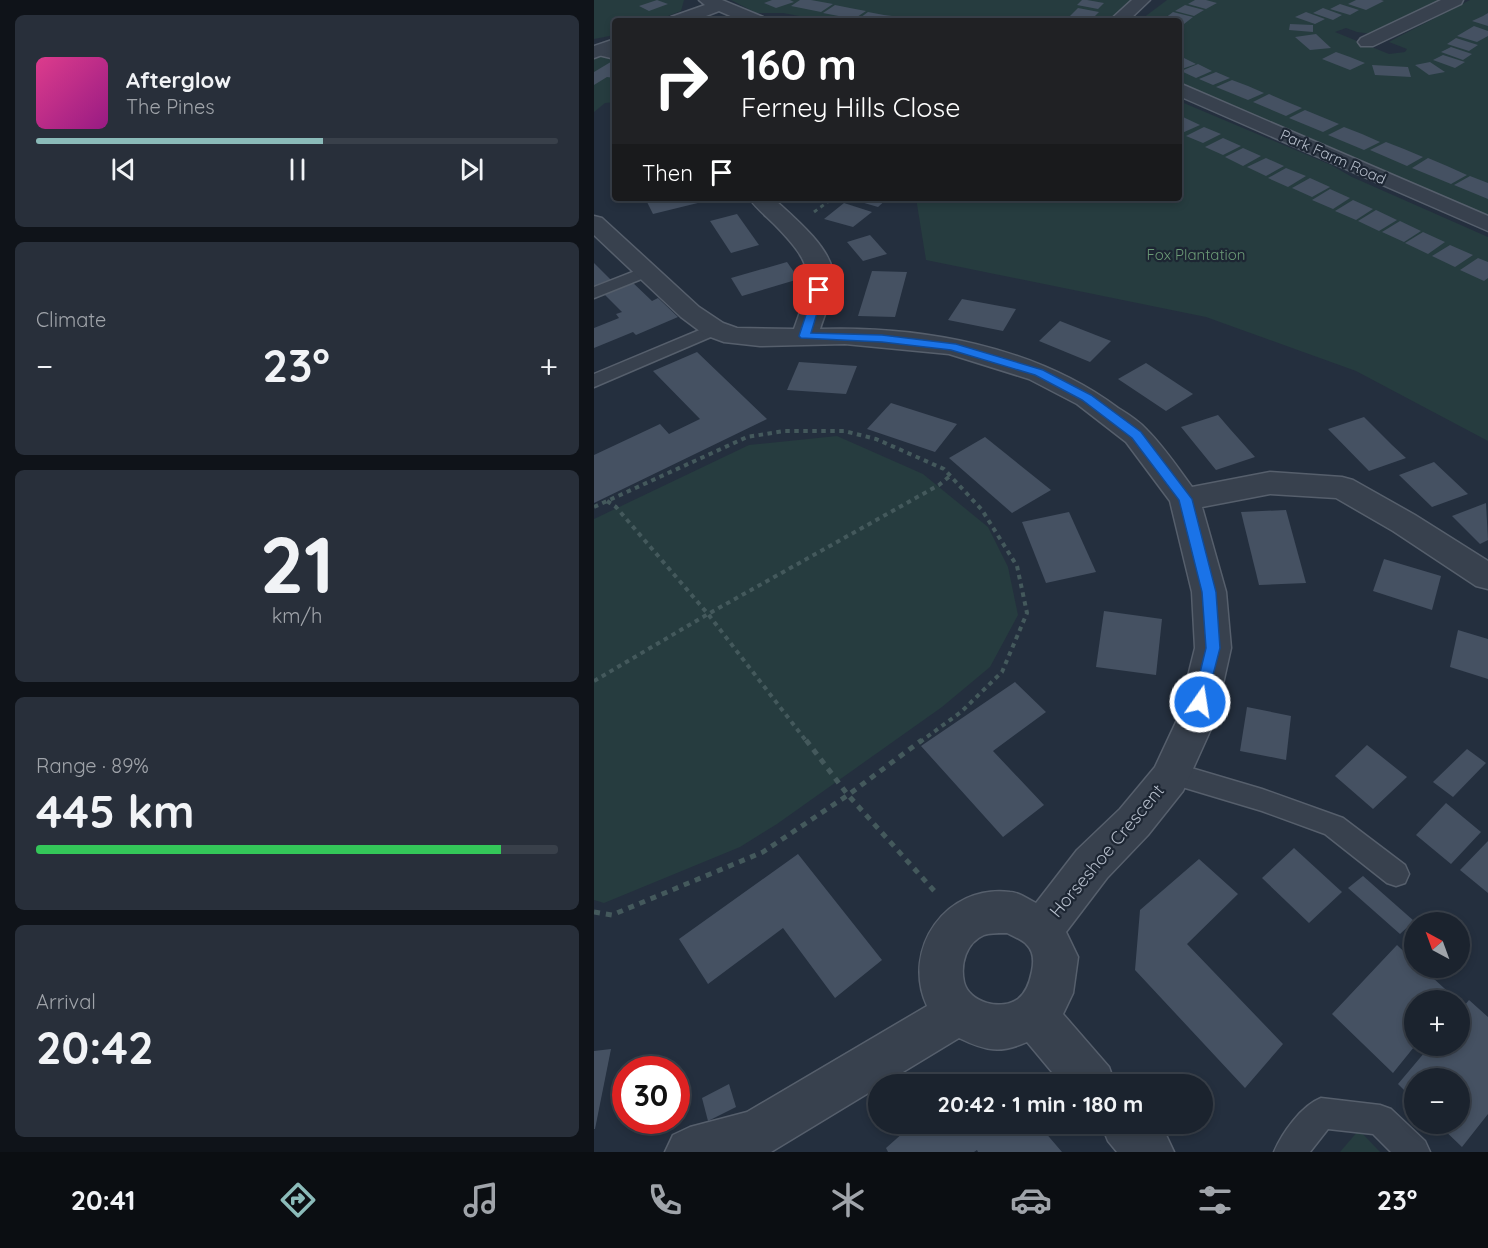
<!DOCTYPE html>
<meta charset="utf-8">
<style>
body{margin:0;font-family:Quicksand,sans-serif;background:#282f3a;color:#f1f3f6;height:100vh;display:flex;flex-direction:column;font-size:22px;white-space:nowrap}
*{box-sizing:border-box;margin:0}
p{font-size:20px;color:#a0a4aa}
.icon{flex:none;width:33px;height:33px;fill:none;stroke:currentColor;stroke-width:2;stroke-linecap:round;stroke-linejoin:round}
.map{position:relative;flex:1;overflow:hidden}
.drawer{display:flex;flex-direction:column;gap:15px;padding:15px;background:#0f1319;width:594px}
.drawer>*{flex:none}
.hud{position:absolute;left:18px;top:18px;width:570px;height:183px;border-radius:6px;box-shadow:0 3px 9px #0003,0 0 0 2px #39404a;background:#202124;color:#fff;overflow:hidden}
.needle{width:39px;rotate:319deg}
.fabs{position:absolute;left:810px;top:912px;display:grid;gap:12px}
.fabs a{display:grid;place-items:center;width:66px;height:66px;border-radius:50%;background:#1b232e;box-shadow:0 3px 9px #0003,0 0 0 2px #39404a;font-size:30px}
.speed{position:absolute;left:18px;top:1056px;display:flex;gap:12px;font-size:30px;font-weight:700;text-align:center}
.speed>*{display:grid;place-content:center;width:78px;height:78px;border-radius:50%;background:#1b232e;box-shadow:0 3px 9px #0003,0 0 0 2px #39404a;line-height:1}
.speed .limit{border:9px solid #d22;background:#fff;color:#111}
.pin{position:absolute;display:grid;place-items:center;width:51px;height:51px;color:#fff;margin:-26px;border-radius:12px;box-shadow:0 3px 9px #0006}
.me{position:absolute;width:66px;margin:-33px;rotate:13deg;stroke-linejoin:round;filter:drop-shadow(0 0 4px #0008)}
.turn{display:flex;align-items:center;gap:21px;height:126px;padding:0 30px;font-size:27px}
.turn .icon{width:78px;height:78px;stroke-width:2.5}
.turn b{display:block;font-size:42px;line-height:51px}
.then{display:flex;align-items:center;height:57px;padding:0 30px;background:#0003;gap:12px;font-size:22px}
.big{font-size:45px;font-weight:700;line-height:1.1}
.drawer .widget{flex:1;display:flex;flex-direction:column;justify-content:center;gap:9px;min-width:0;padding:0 21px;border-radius:9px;background:#282f3a}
.drawer .dial{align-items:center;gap:0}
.dial b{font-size:78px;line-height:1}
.song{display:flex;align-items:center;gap:18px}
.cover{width:72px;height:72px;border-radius:9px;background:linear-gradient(135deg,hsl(330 70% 55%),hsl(310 70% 35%))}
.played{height:6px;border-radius:3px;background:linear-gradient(90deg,#8bbbb9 55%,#39404a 55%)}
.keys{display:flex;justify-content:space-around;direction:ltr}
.heat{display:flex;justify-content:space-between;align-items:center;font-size:33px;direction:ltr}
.charge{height:9px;border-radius:4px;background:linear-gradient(90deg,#34c759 89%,#39404a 0)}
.trip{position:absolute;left:274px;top:1074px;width:345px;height:60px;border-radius:30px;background:#1b232e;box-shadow:0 3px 9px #0003,0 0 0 2px #39404a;font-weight:700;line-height:60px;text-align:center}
.tab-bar{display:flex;height:96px;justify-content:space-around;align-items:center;background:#0b0e12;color:#a0a4aa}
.tab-bar .icon{width:42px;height:42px}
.tab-bar .current{color:#8bbbb9}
.tab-bar b{font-size:27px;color:#f1f3f6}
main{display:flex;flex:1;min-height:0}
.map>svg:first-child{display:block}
.green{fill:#263c3f}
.building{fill:#455162}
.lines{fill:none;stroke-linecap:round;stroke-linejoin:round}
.lane-casing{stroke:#565f6c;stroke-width:3}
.street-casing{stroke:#565f6c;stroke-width:3}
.path-far2{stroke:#44595c;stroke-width:3;stroke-dasharray:4 4;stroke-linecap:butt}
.path-far1{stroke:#44595c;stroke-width:4;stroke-dasharray:4.5 4.5;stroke-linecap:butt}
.path{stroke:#44595c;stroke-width:5;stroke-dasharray:6 6;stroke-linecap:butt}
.lane{fill:#38414e;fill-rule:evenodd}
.street{fill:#38414e;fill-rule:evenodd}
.route{fill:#1a73e8;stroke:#114b97;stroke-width:1.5}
.labels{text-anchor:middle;stroke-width:4.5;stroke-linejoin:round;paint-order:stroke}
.far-street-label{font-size:15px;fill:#b4bcc9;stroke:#1d2633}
.far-park-label{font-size:15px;fill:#6b9a76;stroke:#1d2633}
.street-label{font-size:18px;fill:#b4bcc9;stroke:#1d2633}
</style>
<main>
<section class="drawer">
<div class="widget">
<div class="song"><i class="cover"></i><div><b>Afterglow</b><p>The Pines</p></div></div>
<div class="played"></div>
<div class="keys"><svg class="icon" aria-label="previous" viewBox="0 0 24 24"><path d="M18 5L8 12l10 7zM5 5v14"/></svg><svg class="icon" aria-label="pause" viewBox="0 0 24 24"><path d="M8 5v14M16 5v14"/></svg><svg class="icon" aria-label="next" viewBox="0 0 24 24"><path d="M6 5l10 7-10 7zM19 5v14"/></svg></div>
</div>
<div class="widget"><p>Climate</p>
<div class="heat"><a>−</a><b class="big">23°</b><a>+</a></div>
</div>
<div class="widget dial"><b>21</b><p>km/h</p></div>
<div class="widget"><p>Range · 89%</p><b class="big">445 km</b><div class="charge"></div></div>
<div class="widget"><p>Arrival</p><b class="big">20:42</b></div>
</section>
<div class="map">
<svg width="894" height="1152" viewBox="0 0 894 1152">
<rect width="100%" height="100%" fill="#242f3e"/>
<!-- green -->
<g class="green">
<polygon points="0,0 90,0 87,11 61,21 21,21 21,35 0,39"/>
<polygon points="137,0 542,0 517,21 231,21 189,13 162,13"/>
<polygon points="573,0 847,0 778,34 763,32 752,28 741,32 795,54 811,52 813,49 795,42 804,37 876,0 894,0 894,216 585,82 585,21 545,21"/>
<polygon points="5,55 21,59 21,102 11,103 0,112 0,57"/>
<polygon points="585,101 737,165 758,177 894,237 894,441 762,371 612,317 332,260 322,198 585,198"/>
<polygon points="243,436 329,474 394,527 414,567 424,615 396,667 348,707 183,824 146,847 10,903 0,900 0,519 155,445"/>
<polygon points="765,1130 786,1152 746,1152"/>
</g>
<!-- building -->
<g class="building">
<polygon points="63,0 74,4 55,11 45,6"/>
<polygon points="178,0 196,0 200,2 182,8 170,3"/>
<polygon points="206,0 217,0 239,4 227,12 197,6"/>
<polygon points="488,0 493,0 510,3 504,9 483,5"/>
<polygon points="601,0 612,0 623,3 612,9 594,4"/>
<polygon points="762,0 787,0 790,1 772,10 754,4"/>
<polygon points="746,4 765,10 756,15 736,9"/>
<polygon points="241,5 256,8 272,11 260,19 229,13"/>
<polygon points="591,5 610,10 600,16 581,11"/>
<polygon points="484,8 505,12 496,21 471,21"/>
<polygon points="729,8 748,15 739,20 719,13"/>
<polygon points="274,12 290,15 306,17 301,21 263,20"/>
<polygon points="579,12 599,17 590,24 570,19"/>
<polygon points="712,12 731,19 721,24 701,17"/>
<polygon points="894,13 894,26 878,21 889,16"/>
<polygon points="696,24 719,25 719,32 695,30"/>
<polygon points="880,26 894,31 894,36 883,42 863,36"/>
<polygon points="722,34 737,48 716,50 701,37"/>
<polygon points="862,38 884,45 875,51 853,44"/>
<polygon points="857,47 878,54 869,60 847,52"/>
<polygon points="742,52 756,57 771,63 756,70 728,59"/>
<polygon points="849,55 871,62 861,68 839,60"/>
<polygon points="588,57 602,64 585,70 585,58"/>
<polygon points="20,60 21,78 13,77 0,85 0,72"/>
<polygon points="836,62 851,72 835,75 821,65"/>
<polygon points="604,64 618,71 602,78 587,71"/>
<polygon points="778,65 814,67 817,77 781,75"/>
<polygon points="622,72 636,78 619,85 605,79"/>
<polygon points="638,80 654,86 670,93 654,100 622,87"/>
<polygon points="675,94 691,101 708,108 692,116 659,102"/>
<polygon points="711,110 745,124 729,132 695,118"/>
<polygon points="589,117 606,125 588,133 585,132 585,119"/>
<polygon points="610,127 627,134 609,143 592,136"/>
<polygon points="750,127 768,134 786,142 770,150 734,135"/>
<polygon points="629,138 647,146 629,155 611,147"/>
<polygon points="792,142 810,149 829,157 813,166 776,150"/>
<polygon points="649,148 667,156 649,166 631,157"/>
<polygon points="672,158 690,166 672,176 653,167"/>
<polygon points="834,158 853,166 873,175 857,184 818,168"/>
<polygon points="692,168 712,176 694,187 674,178"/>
<polygon points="876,176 894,183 894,199 860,185"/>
<polygon points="716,178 736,187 718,197 698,188"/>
<polygon points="736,189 756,198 739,209 718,200"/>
<polygon points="51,198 120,198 120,199 59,214"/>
<polygon points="253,198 294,198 284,207"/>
<polygon points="759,200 779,209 762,220 741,211"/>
<polygon points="250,203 278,212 259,227 230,219"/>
<polygon points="782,210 803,220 785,231 764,221"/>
<polygon points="143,214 165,245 137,253 116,221"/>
<polygon points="806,221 827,231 810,242 788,232"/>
<polygon points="829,232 851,242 834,254 811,243"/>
<polygon points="276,235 293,254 269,261 253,242"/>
<polygon points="856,245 879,255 861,267 838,256"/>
<polygon points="884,258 894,262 894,278 890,281 866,270"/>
<polygon points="193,262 205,279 148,296 137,278"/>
<polygon points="0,263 17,280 0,286"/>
<polygon points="278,271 313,272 301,317 264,316"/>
<polygon points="37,281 58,301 64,298 84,317 42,335 39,332 0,348 0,328 25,318 22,314 28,312 9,293"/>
<polygon points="368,299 422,309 409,331 354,320"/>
<polygon points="466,321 517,341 496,362 445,341"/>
<polygon points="103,352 173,419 0,503 0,455 66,424 75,434 106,419 59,371"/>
<polygon points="205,362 263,366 252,394 193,390"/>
<polygon points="552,363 599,394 572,411 524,379"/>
<polygon points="297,403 363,424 341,452 273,429"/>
<polygon points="624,415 636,429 661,457 622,470 587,427"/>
<polygon points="770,417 798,445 812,458 775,471 734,429"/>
<polygon points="391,437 457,490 418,513 355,458"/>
<polygon points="840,462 874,494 838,507 805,475"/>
<polygon points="892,503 894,540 886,544 858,516"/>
<polygon points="692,510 712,583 665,585 647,512"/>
<polygon points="475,512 502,572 452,583 428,522"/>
<polygon points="790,559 847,576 838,610 779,591"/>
<polygon points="510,611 568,619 562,675 502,667"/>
<polygon points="864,630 894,639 894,679 856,667"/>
<polygon points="421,682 452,712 399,751 450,805 409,837 327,746"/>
<polygon points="653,707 697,716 692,760 646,751"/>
<polygon points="773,745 813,777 779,809 741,776"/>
<polygon points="873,749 892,763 859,797 839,782"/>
<polygon points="852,803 887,832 857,864 822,835"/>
<polygon points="894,841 894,893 866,870"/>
<polygon points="700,848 748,892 715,923 668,878"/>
<polygon points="204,854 288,960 241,998 189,928 114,984 85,939"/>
<polygon points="605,859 644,894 593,944 689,1044 651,1088 541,970 546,910"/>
<polygon points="769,876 820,921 806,934 754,888"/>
<polygon points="803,945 820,961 820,968 828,968 861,998 859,1000 820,1000 820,1047 799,1073 738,1014"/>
<polygon points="875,1000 894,1017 894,1114 868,1147 844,1124 866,1124 866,1078 820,1078 820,1100 804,1084 836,1046 866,1046 866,1011"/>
<polygon points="17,1049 1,1129 0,1129 0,1051"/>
<polygon points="135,1084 142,1107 114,1121 108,1098"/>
<polygon points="319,1124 444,1124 468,1152 384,1152 383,1150 380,1152 294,1152 292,1148"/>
</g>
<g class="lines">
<defs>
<g id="lane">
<polygon points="3,47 21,51 21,59 0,54 0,48"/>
<polygon points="54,266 62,271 60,274 0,298 0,287"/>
<polygon points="120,324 128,329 126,333 0,387 0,374"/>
<polygon points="577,762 668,789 749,818 811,865 815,874 811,883 802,886 793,883 731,834 668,811 568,781 565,773 568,765"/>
<path d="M727 1098 786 1105 797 1109 831 1141 836 1152H797L779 1134 734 1129 716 1152H680C688 1133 707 1106 727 1098Z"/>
</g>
<g id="street">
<polygon points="105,0 128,0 169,17 172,21 148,21 125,11 99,21 74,21 77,17 111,5"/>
<polygon points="538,0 556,0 534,21 515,21"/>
<polygon points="847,0 869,0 867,4 779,46 767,46 764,42 767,38"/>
<polygon points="21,39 21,50 0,58 0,46"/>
<polygon points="585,83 894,216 894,231 585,96"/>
<path d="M155 198H179C197 215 233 244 238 269 242 289 232 310 226 329 328 326 441 346 524 408 534 414 545 421 553 430 570 447 584 468 598 487L676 472 748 477 759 480 821 515 894 561V589L882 586 799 531 742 498 676 494 608 507 632 592 637 648 621 720 589 791 554 835 513 878 472 932 484 957 479 993 469 1014 515 1067 521 1084H468L433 1042C406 1054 392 1051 365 1038L177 1152H71L79 1135 96 1127 153 1112 333 1006C307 949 352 884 416 892 425 892 434 899 442 903L483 850 526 809 561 767 583 720 601 648 598 592 576 501 532 442 483 404 435 379 355 354 251 344 166 346 130 342 111 335 87 317 0 235V216L8 218 105 307 129 323 143 328 200 329C219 276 222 267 181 225 172 216 162 208 155 198ZM413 933C419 936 429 940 433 945 440 952 440 961 438 971 436 981 433 992 424 999 408 1011 375 1003 370 982 366 964 372 943 390 935 397 933 407 933 413 933Z"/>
<polygon points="507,1124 563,1124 572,1135 580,1152 523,1152 514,1141"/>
</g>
</defs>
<!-- lane casing -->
<use href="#lane" class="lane-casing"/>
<!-- street casing -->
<use href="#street" class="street-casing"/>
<!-- path-far2 -->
<polyline class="path-far2" points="220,212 239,198"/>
<!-- path-far1 -->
<g class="path-far1">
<polyline points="13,501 22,507 114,614 213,742"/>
<polyline points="0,507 153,437 190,431 250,431 282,439 350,469 388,510 423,566 433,613 408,672 367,712 326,742"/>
<polyline points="0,681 114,614 345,485 356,476"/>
</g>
<!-- path -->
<g class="path">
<polyline points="212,740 254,795 343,894"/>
<polyline points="0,912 18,915 169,852 254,795 328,740"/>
</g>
<!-- lane -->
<use href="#lane" class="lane"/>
<!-- street -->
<use href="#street" class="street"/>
</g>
<!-- route -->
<polygon class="route" points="225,287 230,290 217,333 288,335 362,344 449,370 497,395 547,432 598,499 622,592 626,648 611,706 606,708 601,706 599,702 612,648 608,592 585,500 538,438 488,400 441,375 357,350 288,342 207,338 205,336 220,290"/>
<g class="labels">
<!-- far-street labels -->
<g class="far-street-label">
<text transform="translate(739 157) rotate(24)" y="5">Park Farm Road</text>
</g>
<!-- far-park labels -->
<g class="far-park-label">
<text x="602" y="260">Fox Plantation</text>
</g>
<!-- street labels -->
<g class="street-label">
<text transform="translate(513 851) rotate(-50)" y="6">Horseshoe Crescent</text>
</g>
</g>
</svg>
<div class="fabs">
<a><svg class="needle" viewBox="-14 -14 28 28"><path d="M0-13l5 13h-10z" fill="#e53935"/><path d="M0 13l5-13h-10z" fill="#a0a4aa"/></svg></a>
<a>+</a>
<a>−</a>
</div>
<div class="speed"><div class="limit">30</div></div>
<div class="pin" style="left:225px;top:290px;background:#d93025"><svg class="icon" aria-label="arrive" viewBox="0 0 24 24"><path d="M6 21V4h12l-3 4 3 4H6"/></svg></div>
<svg class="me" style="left:606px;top:702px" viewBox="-20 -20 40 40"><circle r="17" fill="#1a73e8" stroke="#fff" stroke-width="3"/><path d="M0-11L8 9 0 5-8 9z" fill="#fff"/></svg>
<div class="trip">20:42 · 1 min · 180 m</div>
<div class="hud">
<div class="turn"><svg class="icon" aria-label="right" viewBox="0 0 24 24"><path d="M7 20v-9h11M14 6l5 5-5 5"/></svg><div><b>160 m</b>Ferney Hills Close</div></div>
<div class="then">Then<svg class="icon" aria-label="arrive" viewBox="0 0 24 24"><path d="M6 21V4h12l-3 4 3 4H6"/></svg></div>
</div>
</div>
</main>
<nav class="tab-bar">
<b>20:41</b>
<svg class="icon current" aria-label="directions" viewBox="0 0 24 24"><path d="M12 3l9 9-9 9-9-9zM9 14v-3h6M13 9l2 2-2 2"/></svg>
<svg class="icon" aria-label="music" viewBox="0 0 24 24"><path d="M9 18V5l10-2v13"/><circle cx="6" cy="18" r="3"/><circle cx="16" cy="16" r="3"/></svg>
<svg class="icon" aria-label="phone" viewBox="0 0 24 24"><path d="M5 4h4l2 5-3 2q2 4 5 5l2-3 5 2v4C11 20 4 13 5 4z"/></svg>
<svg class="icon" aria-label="climate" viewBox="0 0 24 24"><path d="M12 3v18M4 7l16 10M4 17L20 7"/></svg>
<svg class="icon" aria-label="car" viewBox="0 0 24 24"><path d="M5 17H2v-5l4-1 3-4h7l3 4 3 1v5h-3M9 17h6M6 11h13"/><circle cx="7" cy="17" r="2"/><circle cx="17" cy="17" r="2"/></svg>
<svg class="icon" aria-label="filters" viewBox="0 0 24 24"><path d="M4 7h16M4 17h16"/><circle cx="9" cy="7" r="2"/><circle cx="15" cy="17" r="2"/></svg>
<b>23°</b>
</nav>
